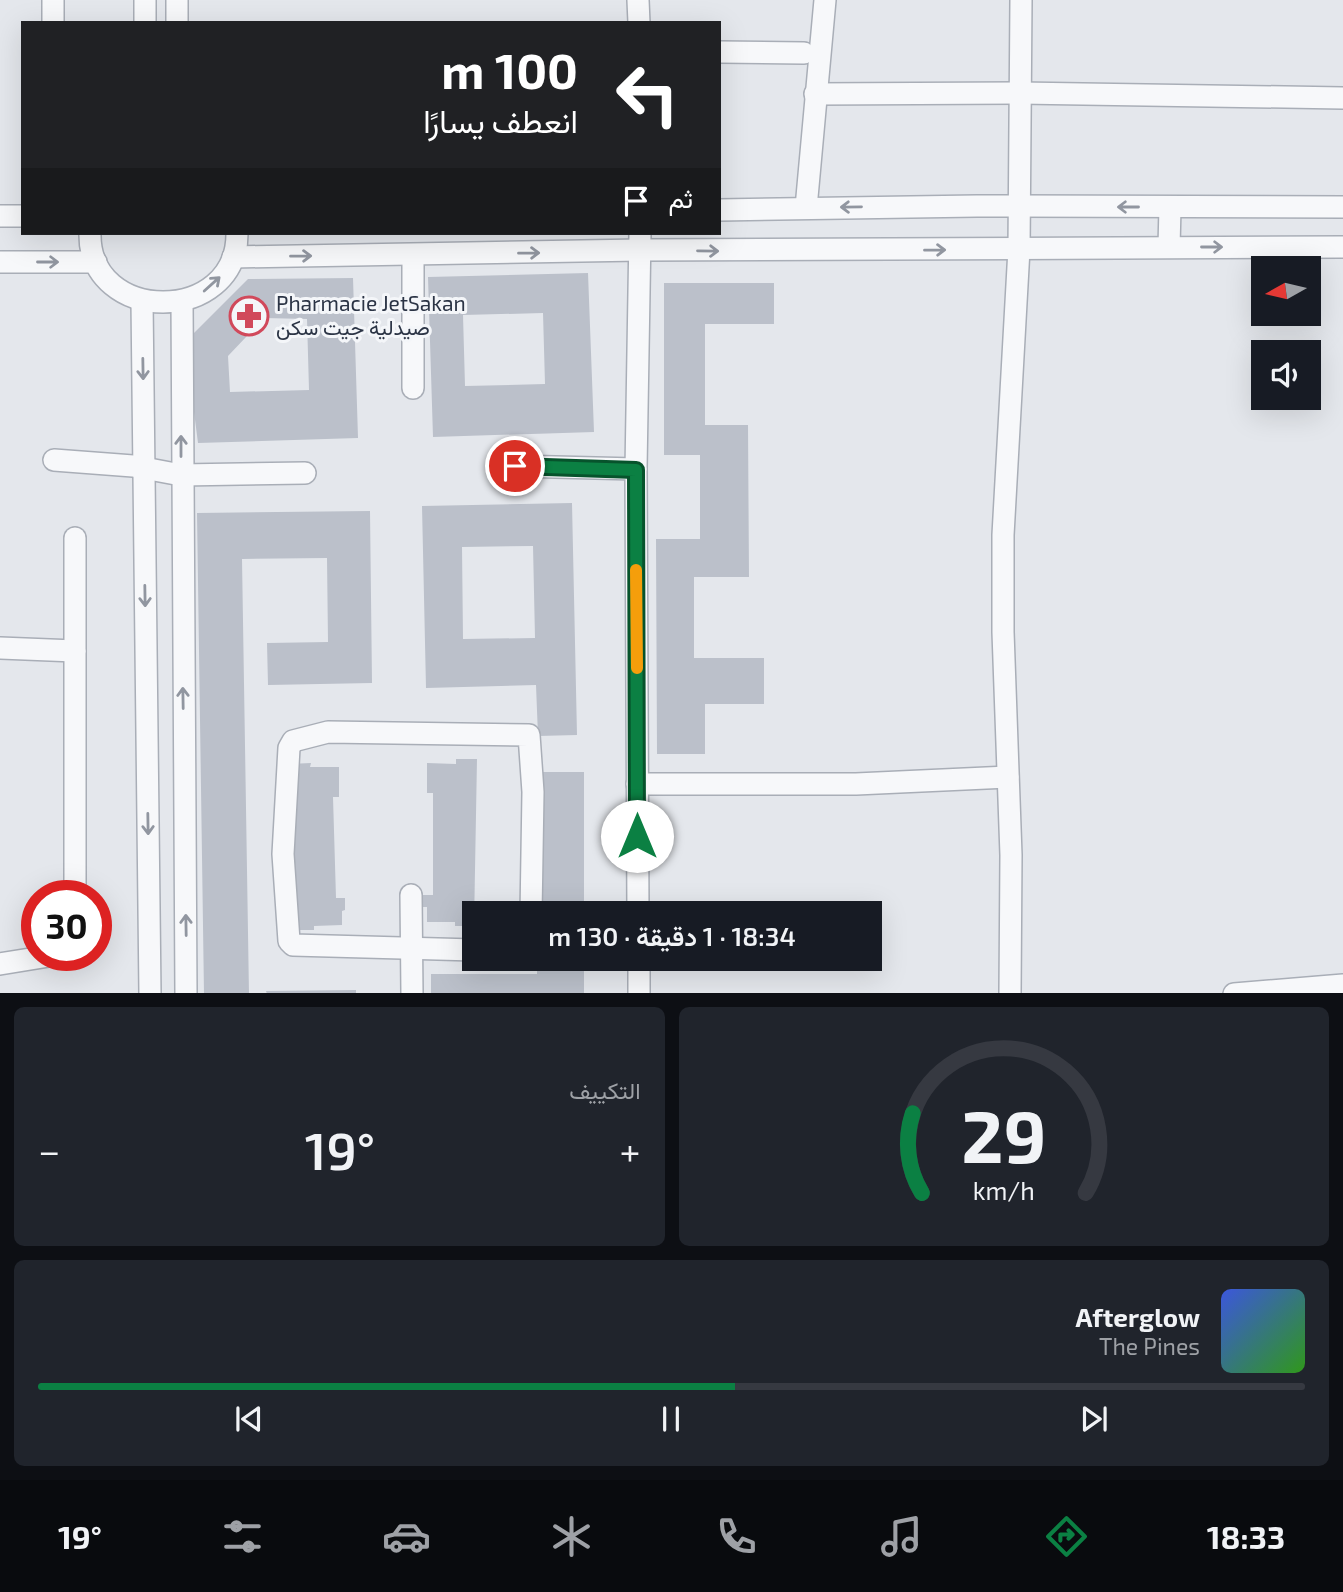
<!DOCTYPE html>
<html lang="ar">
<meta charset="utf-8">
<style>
body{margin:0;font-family:"Exo 2",Vazirmatn,sans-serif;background:#20242c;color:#f1f3f6;direction:rtl;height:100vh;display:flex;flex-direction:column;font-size:26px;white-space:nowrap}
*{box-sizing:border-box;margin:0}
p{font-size:23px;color:#9ea1a6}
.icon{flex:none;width:38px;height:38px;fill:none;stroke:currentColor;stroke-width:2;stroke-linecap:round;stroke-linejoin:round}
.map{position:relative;height:993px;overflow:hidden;direction:ltr}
.sheet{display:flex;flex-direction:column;gap:14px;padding:14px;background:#0d0f14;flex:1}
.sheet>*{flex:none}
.banner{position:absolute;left:21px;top:21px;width:700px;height:214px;border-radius:0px;box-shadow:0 7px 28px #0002;direction:rtl;background:#202124;color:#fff;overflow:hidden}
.needle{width:46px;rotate:262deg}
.controls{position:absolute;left:1251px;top:256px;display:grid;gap:14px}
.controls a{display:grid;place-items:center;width:70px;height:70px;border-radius:0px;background:#171b24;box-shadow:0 7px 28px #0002;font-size:35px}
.speed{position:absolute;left:21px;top:880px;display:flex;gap:14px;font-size:35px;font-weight:700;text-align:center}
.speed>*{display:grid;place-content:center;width:91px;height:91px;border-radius:50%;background:#171b24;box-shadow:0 7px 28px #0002;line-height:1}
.speed .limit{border:10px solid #d22;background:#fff;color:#111}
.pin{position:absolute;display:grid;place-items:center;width:60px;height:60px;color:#fff;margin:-30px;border:4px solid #fff;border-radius:50%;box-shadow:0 2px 7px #0007}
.me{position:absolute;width:77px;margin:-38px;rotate:0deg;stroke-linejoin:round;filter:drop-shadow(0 0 5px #0008)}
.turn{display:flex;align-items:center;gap:24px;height:147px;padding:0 28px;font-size:32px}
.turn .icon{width:91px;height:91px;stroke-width:2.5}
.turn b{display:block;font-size:49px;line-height:60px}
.then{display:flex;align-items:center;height:66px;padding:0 28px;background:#0003;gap:14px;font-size:26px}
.big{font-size:52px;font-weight:600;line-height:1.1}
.sheet .tile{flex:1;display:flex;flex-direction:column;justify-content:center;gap:10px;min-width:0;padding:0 24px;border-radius:10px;background:#20242c}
.sheet .dial{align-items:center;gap:0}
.dial svg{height:182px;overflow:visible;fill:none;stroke:#363941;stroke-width:7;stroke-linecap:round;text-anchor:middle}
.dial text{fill:#f1f3f6;stroke:none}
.song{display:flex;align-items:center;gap:21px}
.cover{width:84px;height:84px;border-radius:10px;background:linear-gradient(135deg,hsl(230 70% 55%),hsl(110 70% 35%))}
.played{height:7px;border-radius:4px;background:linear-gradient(90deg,#0b8043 55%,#363941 55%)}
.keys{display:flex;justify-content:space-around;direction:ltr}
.heat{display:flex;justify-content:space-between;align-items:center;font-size:38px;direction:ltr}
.sheet .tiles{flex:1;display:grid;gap:14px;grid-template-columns:1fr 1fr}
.tile:last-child{grid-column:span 2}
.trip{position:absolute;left:462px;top:901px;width:420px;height:70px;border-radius:0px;background:#171b24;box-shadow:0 7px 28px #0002;font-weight:600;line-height:70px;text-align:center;direction:rtl}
.tabs{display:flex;height:112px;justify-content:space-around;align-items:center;background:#090b0e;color:#9ea1a6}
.tabs .icon{width:49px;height:49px}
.tabs .active{color:#0b8043}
.tabs b{font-size:32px;color:#f1f3f6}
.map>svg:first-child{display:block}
.building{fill:#bbc0ca;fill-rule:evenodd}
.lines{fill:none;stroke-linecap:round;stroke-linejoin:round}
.street-casing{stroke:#a9aeb7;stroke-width:24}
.street{stroke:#f7f8fa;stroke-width:21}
.oneway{stroke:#9196a0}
.route-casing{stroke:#07532c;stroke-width:18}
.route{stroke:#0b8043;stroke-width:12}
.slow{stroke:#f59e0b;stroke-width:12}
.labels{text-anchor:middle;stroke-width:6;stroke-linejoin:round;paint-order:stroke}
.poi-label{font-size:21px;fill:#2b3445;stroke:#f4f6f9;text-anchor:start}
</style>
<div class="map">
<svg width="1343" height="994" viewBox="0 0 1343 994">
<rect width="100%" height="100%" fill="#e4e7ec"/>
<!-- building -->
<g class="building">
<path d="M588 273 594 432 433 437 428 277ZM543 313 545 384 465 386 463 315Z"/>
<path d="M353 278 358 438 198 443 185 342 248 279ZM264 318 307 319 309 390 230 392 228 356Z"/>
<polygon points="664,283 774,283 774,324 705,324 705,425 748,425 749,577 694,577 694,658 764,658 764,704 705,704 705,754 657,754 656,539 700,539 700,455 664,455"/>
<path d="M572 503 577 735 538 736 536 685 426 688 422 506ZM533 546 535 638 463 639 462 547Z"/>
<polygon points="370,511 372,683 268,685 267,643 328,642 327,558 242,559 249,994 204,994 197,513"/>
<polygon points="456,759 477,759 474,926 455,926 455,922 427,922 427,907 423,907 423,895 433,895 433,793 427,793 427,763 456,764"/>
<polygon points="311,763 310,767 339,767 339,797 333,797 336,898 345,898 345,910 342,911 342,925 314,926 314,930 293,930 289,764"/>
<rect x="537" y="772" width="47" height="142"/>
<polygon points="537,959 584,959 584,994 431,994 431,974 537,974"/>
<polygon points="356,990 356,994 267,994 266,991"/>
</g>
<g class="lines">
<defs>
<g id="street">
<polyline points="145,0 145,23"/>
<polyline points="177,0 177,23"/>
<polyline points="638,0 639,23"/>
<polyline points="53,23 53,0"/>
<polyline points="719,52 804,53"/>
<polyline points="815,94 1020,93 1343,98"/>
<polyline points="806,208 825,0"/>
<polyline points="719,210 977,206 1343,207"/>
<polyline points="0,216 23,216"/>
<path d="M90 233C88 325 238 325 237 233"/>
<polyline points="1169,247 1170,207"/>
<polyline points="233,257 640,250 1343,247"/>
<polyline points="0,262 96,262"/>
<polyline points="142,301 150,994"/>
<polyline points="182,301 186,994"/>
<polyline points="413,388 413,255"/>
<polyline points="54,460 133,466 181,475 305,473"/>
<polyline points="515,466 636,469"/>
<polyline points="0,648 75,651"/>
<polyline points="637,784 856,784 1008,777"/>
<polyline points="411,895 412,994"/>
<polyline points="75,896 75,538"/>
<polyline points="638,914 636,469 640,233"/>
<polyline points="474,950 293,945 289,941 283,854 289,748 293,741 328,732 529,735 533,792 531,914"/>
<polyline points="639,959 639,994"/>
<polyline points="0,964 49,956"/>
<polyline points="1010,994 1011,855 1003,632 1003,535 1019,249 1021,0"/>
<polyline points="1234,994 1343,985"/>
</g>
</defs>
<!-- street casing -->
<use href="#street" class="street-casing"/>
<!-- street -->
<use href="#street" class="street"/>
</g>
<!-- one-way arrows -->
<defs><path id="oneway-shaft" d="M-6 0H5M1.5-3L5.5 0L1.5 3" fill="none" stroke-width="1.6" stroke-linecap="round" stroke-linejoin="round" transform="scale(1.75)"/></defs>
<g class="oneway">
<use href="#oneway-shaft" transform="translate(851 207) rotate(179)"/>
<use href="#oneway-shaft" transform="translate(1128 207) rotate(-180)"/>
<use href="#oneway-shaft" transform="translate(1212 247)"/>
<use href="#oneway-shaft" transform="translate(935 250) rotate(-1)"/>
<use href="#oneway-shaft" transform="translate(708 251) rotate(1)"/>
<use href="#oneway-shaft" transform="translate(529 253) rotate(-1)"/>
<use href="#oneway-shaft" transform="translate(301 256) rotate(-1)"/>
<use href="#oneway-shaft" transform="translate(48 262)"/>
<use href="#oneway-shaft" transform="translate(212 284) rotate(-42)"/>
<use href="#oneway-shaft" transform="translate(143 369) rotate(89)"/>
<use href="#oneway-shaft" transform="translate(181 446) rotate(-90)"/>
<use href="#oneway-shaft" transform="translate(145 596) rotate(89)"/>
<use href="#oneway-shaft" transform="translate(183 698) rotate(-91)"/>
<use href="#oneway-shaft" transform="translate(148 824) rotate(89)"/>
<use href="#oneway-shaft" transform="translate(186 925) rotate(-91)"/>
</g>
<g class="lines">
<defs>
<polyline id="route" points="515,466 636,470 637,836"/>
</defs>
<!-- route casing -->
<use href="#route" class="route-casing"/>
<!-- route -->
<use href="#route" class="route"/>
<!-- slow -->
<polyline class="slow" points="636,570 637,668"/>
</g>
<!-- icons -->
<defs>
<symbol id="pharmacy-ring" viewBox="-11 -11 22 22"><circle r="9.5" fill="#f4f6f9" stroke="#d1495b" stroke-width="1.5"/><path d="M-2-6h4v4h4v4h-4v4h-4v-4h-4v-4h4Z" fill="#d1495b"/></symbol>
</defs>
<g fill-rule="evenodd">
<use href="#pharmacy-ring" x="227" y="294" width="44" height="44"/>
</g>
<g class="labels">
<!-- poi labels -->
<g class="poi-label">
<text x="276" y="311">Pharmacie JetSakan<tspan x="276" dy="24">صيدلية جيت سكن</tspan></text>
</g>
</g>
</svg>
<div class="controls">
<a><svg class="needle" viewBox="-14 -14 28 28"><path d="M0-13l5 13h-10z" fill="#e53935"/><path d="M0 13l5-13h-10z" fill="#9ea1a6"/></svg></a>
<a><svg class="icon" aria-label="sound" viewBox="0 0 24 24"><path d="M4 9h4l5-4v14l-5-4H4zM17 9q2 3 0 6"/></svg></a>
</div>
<div class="speed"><div class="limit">30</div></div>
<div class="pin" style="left:515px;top:466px;background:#d93025"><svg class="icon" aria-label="arrive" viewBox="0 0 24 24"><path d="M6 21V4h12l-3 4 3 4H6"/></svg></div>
<svg class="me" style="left:637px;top:836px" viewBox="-20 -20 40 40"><circle r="19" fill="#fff"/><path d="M0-13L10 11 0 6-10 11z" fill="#0b8043"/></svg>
<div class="trip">18:34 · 1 دقيقة · 130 m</div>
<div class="banner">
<div class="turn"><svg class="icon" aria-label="left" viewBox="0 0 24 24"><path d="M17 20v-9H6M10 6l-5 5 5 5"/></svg><div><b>100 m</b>انعطف يسارًا</div></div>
<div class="then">ثم<svg class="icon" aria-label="arrive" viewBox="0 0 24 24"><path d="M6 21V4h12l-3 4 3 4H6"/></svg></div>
</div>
</div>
<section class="sheet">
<div class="tiles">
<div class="tile dial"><svg viewBox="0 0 100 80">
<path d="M14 69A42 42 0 1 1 86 69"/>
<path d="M14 69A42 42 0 0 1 10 34" stroke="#0b8043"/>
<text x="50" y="56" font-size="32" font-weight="700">29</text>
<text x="50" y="72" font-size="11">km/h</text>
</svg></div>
<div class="tile"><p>التكييف</p>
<div class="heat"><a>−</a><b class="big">19°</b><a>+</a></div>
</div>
<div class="tile">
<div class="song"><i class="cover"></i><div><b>Afterglow</b><p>The Pines</p></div></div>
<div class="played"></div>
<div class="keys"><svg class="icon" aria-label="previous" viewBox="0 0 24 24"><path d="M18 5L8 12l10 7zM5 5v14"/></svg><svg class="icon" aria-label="pause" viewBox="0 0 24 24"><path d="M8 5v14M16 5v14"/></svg><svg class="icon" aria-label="next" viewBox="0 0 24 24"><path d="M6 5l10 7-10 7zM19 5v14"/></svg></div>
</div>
</div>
</section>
<nav class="tabs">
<b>18:33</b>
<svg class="icon active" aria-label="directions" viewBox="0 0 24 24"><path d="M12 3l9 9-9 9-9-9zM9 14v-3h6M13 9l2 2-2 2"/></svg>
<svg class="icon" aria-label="music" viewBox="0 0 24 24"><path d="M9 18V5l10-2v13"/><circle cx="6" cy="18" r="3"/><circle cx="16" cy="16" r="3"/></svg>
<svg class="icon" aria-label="phone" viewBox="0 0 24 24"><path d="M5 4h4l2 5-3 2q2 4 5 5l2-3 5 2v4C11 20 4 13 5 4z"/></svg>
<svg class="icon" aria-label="climate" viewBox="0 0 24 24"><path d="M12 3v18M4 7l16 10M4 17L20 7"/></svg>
<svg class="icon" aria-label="car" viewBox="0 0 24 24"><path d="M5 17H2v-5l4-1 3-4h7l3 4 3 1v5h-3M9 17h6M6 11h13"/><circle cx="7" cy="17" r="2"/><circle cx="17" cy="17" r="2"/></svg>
<svg class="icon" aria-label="filters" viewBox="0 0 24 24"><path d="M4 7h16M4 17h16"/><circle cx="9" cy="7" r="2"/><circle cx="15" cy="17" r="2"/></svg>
<b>19°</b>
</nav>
